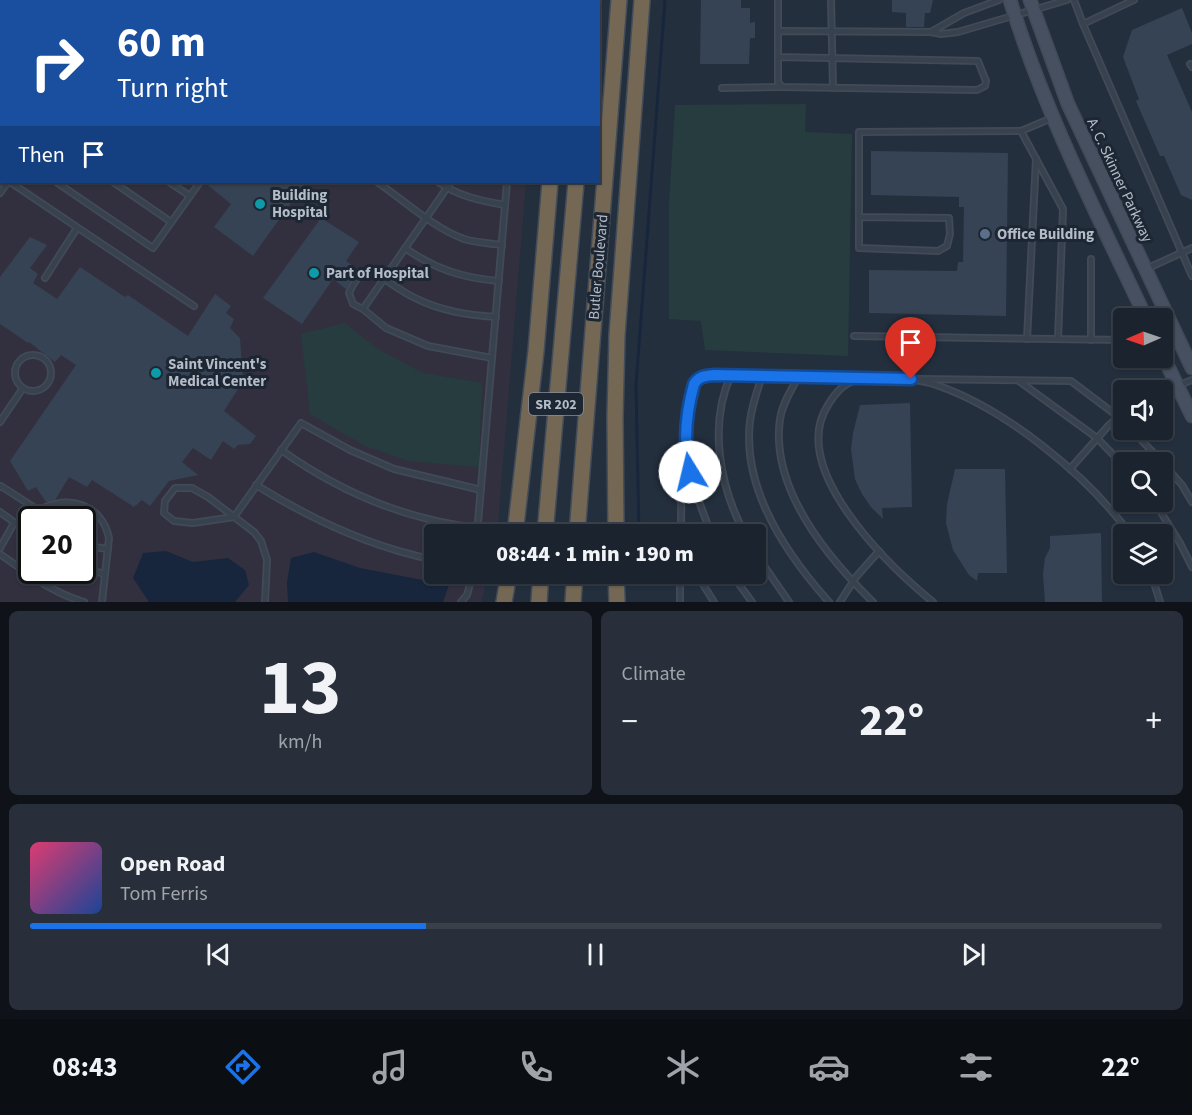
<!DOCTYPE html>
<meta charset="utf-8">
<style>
body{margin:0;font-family:"Source Sans 3",sans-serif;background:#282f3a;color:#f1f3f6;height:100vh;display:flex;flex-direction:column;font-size:22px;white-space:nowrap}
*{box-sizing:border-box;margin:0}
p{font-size:20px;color:#a0a4aa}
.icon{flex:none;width:33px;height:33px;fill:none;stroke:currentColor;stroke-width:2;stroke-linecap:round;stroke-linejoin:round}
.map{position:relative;height:602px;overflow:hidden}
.drawer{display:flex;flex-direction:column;gap:9px;padding:9px;background:#0f1319;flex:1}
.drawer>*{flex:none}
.guide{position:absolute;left:0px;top:0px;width:600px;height:183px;box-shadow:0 2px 4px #0004,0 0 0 2px #39404a;background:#1a4fa0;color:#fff;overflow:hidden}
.needle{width:39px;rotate:268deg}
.tools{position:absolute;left:1113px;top:308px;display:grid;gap:12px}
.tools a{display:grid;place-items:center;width:60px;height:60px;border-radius:6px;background:#1b232e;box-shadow:0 2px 4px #0004,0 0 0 2px #39404a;font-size:30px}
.speed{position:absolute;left:18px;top:506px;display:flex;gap:12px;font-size:30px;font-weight:700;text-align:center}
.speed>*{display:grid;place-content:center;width:78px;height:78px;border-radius:50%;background:#1b232e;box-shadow:0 2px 4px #0004,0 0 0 2px #39404a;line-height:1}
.speed .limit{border:3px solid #111;border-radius:9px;background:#fff;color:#111}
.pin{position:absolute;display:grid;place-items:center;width:51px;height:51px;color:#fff;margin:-62px -26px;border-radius:50% 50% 50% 0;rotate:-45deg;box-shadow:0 0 6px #0007}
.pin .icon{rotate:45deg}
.me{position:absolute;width:66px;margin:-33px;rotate:351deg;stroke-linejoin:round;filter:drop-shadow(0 0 4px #0008)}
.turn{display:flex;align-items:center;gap:21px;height:126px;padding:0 18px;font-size:27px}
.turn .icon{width:78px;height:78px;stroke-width:2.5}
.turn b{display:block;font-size:42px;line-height:51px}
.then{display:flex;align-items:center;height:57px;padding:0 18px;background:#0003;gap:12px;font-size:22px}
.big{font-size:45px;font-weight:800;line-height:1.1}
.drawer .card{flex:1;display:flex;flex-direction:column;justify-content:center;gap:9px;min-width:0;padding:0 21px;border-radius:9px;background:#282f3a}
.drawer .dial{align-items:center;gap:0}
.dial b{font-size:78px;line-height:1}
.song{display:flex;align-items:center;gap:18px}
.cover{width:72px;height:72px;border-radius:9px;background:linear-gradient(135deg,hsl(340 70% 55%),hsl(220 70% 35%))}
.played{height:6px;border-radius:3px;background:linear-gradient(90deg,#1a73e8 35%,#39404a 35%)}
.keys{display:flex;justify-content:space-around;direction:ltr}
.heat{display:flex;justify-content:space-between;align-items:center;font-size:33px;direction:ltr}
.drawer .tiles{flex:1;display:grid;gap:9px;grid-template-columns:1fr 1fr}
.card:last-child{grid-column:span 2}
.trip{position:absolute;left:424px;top:524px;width:342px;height:60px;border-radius:6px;background:#1b232e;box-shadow:0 2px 4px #0004,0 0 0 2px #39404a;font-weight:800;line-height:60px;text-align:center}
.dock{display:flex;height:96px;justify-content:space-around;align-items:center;background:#0b0e12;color:#a0a4aa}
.dock .icon{width:42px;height:42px}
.dock .on{color:#1a73e8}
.dock b{font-size:27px;color:#f1f3f6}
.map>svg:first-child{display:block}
.medical{fill:#32303f;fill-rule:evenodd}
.green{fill:#263c3f}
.water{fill:#17263c}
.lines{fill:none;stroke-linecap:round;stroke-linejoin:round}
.stream{stroke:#17263c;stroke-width:3}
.building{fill:#364354}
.lane-casing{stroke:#414a57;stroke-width:8}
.street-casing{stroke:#414a57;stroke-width:11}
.secondary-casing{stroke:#414a57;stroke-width:15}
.highway-casing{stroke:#434c59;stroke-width:18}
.lane{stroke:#38414e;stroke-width:4.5}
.street{stroke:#38414e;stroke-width:8}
.secondary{stroke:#465061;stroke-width:12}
.highway{stroke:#746855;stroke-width:15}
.route-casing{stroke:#114b97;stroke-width:15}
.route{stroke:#1a73e8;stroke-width:10}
.culture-dot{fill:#0f9aa8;stroke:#1d2633;stroke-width:2}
.service-dot{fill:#5c6f8a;stroke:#1d2633;stroke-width:2}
.labels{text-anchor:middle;stroke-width:6;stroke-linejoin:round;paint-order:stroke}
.shield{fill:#1d2633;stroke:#878f9c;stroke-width:1.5}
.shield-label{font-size:14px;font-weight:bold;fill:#b4bcc9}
.street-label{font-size:15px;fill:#b4bcc9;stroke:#1d2633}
.poi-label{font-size:15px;font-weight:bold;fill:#b4bcc9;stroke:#1d2633;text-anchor:start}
</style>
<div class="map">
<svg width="1192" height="602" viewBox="0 0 1192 602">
<rect width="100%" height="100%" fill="#242f3e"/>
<!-- medical -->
<path class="medical" d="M0 1 2 2V182H526L497 534H435V573H489L481 602H0ZM32 519H82V570H32Z"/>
<!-- green -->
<g class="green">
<polygon points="806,104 805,132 852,134 848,356 705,350 701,321 669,319 669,204 675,105"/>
<polygon points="345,323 376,348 423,373 482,383 479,467 409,461 365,446 310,414 301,334"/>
</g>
<!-- water -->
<g class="water">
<polygon points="166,551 193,562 228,558 245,570 249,585 235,602 149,602 133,578 143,553"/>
<polygon points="314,552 360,568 449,585 443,602 288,602 287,582 291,558"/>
</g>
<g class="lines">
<!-- stream -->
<polyline class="stream" points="639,534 636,385 665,0"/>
</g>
<!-- building -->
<g class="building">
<polygon points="701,0 741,0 741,8 750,8 750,23 755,22 755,38 750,38 749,64 700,64"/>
<polygon points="892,0 933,0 930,13 925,13 924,27 906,27 906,13 892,12"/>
<polygon points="1182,8 1192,33 1192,44 1167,55 1192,112 1192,200 1181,195 1164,156 1160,156 1136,101 1139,99 1123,57 1132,30"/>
<polygon points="871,151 1008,153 1006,316 869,313 869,270 957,271 958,262 963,262 964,207 959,207 959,197 871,195"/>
<polygon points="204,182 306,182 253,256 214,227 231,204"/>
<polygon points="321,218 359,242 346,261 360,271 351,279 346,289 333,279 302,324 263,298"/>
<polygon points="30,237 47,245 30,268 38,274 33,283 57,299 80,267 125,297 128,295 188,336 215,294 231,306 226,313 234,319 230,328 240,338 243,381 224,411 256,436 250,444 238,445 234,449 223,441 211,460 193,448 182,462 198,475 169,481 150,506 142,500 134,507 92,480 87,487 69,477 55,500 46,502 36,487 28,491 10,461 76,365 61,355 55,362 29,342 28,343 0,324 0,277"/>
<polygon points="910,403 912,507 882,508 883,519 871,507 862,494 855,479 851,449 853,433 860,405"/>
<polygon points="955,469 1005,469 1007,573 978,573 977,581 969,575 953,550 946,523 947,504"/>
<polygon points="1101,533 1102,602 1045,602 1043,574 1045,558 1050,548 1050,536"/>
</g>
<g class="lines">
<defs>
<g id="lane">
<polyline points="778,0 778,31"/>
<polyline points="831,0 833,88"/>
<polyline points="1074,0 1083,24"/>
<polyline points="1134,0 1083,24 1192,276"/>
<polyline points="0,30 2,30"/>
<polyline points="931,32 964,13 999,0"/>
<polyline points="778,57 778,82 782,87 977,90 985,86 986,81 978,61 778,57 778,31 931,32 941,34 958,32 1067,0"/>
<polyline points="0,63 2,64"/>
<polyline points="1190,64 1192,67"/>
<polyline points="722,88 782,87"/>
<polyline points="0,103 2,104"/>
<polyline points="1021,131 1063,209 1058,339"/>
<polyline points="0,143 2,144"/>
<polyline points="0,175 2,176"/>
<polyline points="10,182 194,306"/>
<polyline points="56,182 153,248 200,182"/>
<polyline points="113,182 171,222"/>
<polyline points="169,182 190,196"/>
<path d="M377 182C405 201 432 227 464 239 476 243 490 243 502 245"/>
<path d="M438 182C458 196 481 201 505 205"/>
<polyline points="451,182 363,309 386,328 428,346 492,358"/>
<polyline points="0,193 8,182"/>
<polyline points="859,217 949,218 950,234 947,246 938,251 859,248 859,132 1021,131 1052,118"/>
<path d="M405 248C435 269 462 278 499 281"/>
<polyline points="1148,268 1192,248"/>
<polyline points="45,278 77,228"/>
<path d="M363 309 353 304 349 293C353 283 360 273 371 271 386 279 400 291 415 298 441 311 467 315 496 317"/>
<polyline points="854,336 1124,340"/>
<polyline points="1027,339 1036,159"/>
<polyline points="1091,340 1091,259"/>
<circle cx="33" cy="373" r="18"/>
<path d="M731 375C708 425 720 488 745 534"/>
<path d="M762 376C757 391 752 405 750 421 742 488 786 554 829 602"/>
<path d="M798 377C791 391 782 404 780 419 770 489 827 557 873 602"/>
<polyline points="919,379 1071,381 1124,421"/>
<polyline points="1019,381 1097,438 1124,466"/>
<polyline points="1162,392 1192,380"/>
<polyline points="0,422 23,388"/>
<polyline points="1131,429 1162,462"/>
<path d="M281 450C340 492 407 520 478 528"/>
<polyline points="686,456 696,493 711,534"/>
<polyline points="1162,462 1182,485 1192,502"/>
<polyline points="1070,469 1109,425 1124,412"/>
<path d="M256 485C312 520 370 547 435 560"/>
<polyline points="0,487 1,486 52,519"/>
<polyline points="1154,501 1180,543 1192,567"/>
<path d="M40 510C68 494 102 504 109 538L102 602"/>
<polyline points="0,512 32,535"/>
<polyline points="477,534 507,182"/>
<path d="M681 534C681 500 682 406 697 379L714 375 856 379"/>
<polyline points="82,541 94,547 108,549"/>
<polyline points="0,548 14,523"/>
<path d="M0 554C27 573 52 593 84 602"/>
<polyline points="756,554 789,602"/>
<polyline points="82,568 105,574"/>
<polyline points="680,573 680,602"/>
<polyline points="696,573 714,602"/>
<polyline points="731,573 752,602"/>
<polyline points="1151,573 1160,602"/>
<polyline points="265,602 267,560 261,541 254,532 208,497 192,488 175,488 165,501 164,513 174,521 193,523 234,517 301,423 350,450 394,469 481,490"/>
<polyline points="461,602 467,595 473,573"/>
<polyline points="840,602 856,577 879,551"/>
<path d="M933 602C889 566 787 469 828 405 834 395 842 384 854 381 864 378 875 379 885 379 903 379 921 379 939 386 1007 410 1088 476 1130 534"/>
</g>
<g id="street">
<polyline points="105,0 112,2"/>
<polyline points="259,2 259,0"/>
<polyline points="290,2 290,0"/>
<polyline points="483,2 483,0"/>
<polyline points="511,2 511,0"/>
</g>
<g id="secondary">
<path d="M1010 0C1044 111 1097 214 1146 318"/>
<polyline points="1030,0 1068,104 1192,368"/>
<polyline points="1162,354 1192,416"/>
</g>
<g id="highway">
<polyline points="566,2 566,0"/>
<polyline points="591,2 592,0"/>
<polyline points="515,534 536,351 550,182"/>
<polyline points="545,534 576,182"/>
<polyline points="577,534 619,0"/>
<polyline points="616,534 615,417 617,335 642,0"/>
<polyline points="616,573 617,602"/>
<polyline points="504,602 509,573"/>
<polyline points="539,602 541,573"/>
<polyline points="573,602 575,573"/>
</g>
</defs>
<!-- lane casing -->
<use href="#lane" class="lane-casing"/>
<!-- street casing -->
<use href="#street" class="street-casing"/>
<!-- secondary casing -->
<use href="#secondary" class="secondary-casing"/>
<!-- highway casing -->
<use href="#highway" class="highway-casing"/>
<!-- lane -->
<use href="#lane" class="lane"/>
<!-- street -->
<use href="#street" class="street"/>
<!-- secondary -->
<use href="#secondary" class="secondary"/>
<!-- highway -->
<use href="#highway" class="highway"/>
</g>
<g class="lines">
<defs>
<path id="route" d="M690 472C683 443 686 413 694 384 699 376 705 376 714 375L911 379"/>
</defs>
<!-- route casing -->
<use href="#route" class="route-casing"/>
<!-- route -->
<use href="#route" class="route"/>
</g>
<!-- markers -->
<g class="culture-dot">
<circle cx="260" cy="204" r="6"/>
<circle cx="314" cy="273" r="6"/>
<circle cx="156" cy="373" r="6"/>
</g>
<circle class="service-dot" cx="985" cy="234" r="6"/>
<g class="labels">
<!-- shield labels -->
<rect class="shield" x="529" y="393" width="54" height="22" rx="4.5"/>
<g class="shield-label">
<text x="556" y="409">SR 202</text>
</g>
<!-- street labels -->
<g class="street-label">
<text transform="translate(1120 180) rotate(65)" y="5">A. C. Skinner Parkway</text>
<text transform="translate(598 267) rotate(-85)" y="5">Butler Boulevard</text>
</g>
<!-- poi labels -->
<g class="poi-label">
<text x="272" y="200">Building<tspan x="272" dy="17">Hospital</tspan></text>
<text x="997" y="239">Office Building</text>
<text x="326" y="278">Part of Hospital</text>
<text x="168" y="369">Saint Vincent's<tspan x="168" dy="17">Medical Center</tspan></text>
</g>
</g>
</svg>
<div class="tools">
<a><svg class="needle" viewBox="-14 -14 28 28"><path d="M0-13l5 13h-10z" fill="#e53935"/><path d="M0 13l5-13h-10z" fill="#a0a4aa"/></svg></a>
<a><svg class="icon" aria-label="sound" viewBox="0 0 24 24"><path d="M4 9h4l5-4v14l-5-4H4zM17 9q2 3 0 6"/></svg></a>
<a><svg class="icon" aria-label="search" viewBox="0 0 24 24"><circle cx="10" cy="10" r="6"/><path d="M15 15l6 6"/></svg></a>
<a><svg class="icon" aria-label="layers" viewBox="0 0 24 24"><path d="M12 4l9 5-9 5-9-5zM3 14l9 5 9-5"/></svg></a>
</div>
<div class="speed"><div class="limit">20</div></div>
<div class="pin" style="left:911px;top:379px;background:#d93025"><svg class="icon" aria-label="arrive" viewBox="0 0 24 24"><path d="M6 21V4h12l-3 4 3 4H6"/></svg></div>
<svg class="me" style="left:690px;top:472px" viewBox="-20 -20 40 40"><circle r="19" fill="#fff"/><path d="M0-13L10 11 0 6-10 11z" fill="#1a73e8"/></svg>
<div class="trip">08:44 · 1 min · 190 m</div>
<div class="guide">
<div class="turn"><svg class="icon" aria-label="right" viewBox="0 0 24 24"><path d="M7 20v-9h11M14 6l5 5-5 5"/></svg><div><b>60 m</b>Turn right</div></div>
<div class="then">Then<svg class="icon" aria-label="arrive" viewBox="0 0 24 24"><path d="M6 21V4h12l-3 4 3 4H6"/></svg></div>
</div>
</div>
<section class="drawer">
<div class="tiles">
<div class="card dial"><b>13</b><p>km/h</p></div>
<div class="card"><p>Climate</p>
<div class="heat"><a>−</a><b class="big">22°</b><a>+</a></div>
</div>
<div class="card">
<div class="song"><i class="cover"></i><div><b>Open Road</b><p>Tom Ferris</p></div></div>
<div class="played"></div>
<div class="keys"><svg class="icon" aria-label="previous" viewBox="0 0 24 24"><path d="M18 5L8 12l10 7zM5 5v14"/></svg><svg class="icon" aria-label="pause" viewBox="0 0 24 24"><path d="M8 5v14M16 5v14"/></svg><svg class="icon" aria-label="next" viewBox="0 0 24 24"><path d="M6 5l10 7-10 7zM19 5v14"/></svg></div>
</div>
</div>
</section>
<nav class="dock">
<b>08:43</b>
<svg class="icon on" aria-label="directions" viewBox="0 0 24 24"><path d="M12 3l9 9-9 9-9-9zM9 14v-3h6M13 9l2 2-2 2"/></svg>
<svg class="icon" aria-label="music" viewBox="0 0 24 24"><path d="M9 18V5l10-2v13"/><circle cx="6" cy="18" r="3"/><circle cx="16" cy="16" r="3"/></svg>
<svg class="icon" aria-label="phone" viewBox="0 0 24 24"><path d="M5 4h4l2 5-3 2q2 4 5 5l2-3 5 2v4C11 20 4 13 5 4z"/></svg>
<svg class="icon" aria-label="climate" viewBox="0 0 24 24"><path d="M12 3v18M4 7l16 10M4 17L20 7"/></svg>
<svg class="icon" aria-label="car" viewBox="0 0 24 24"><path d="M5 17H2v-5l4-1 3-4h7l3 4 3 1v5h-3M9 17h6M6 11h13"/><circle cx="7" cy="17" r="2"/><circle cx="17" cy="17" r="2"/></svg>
<svg class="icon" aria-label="filters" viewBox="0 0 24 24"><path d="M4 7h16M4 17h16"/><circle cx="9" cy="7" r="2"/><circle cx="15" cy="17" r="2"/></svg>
<b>22°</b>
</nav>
